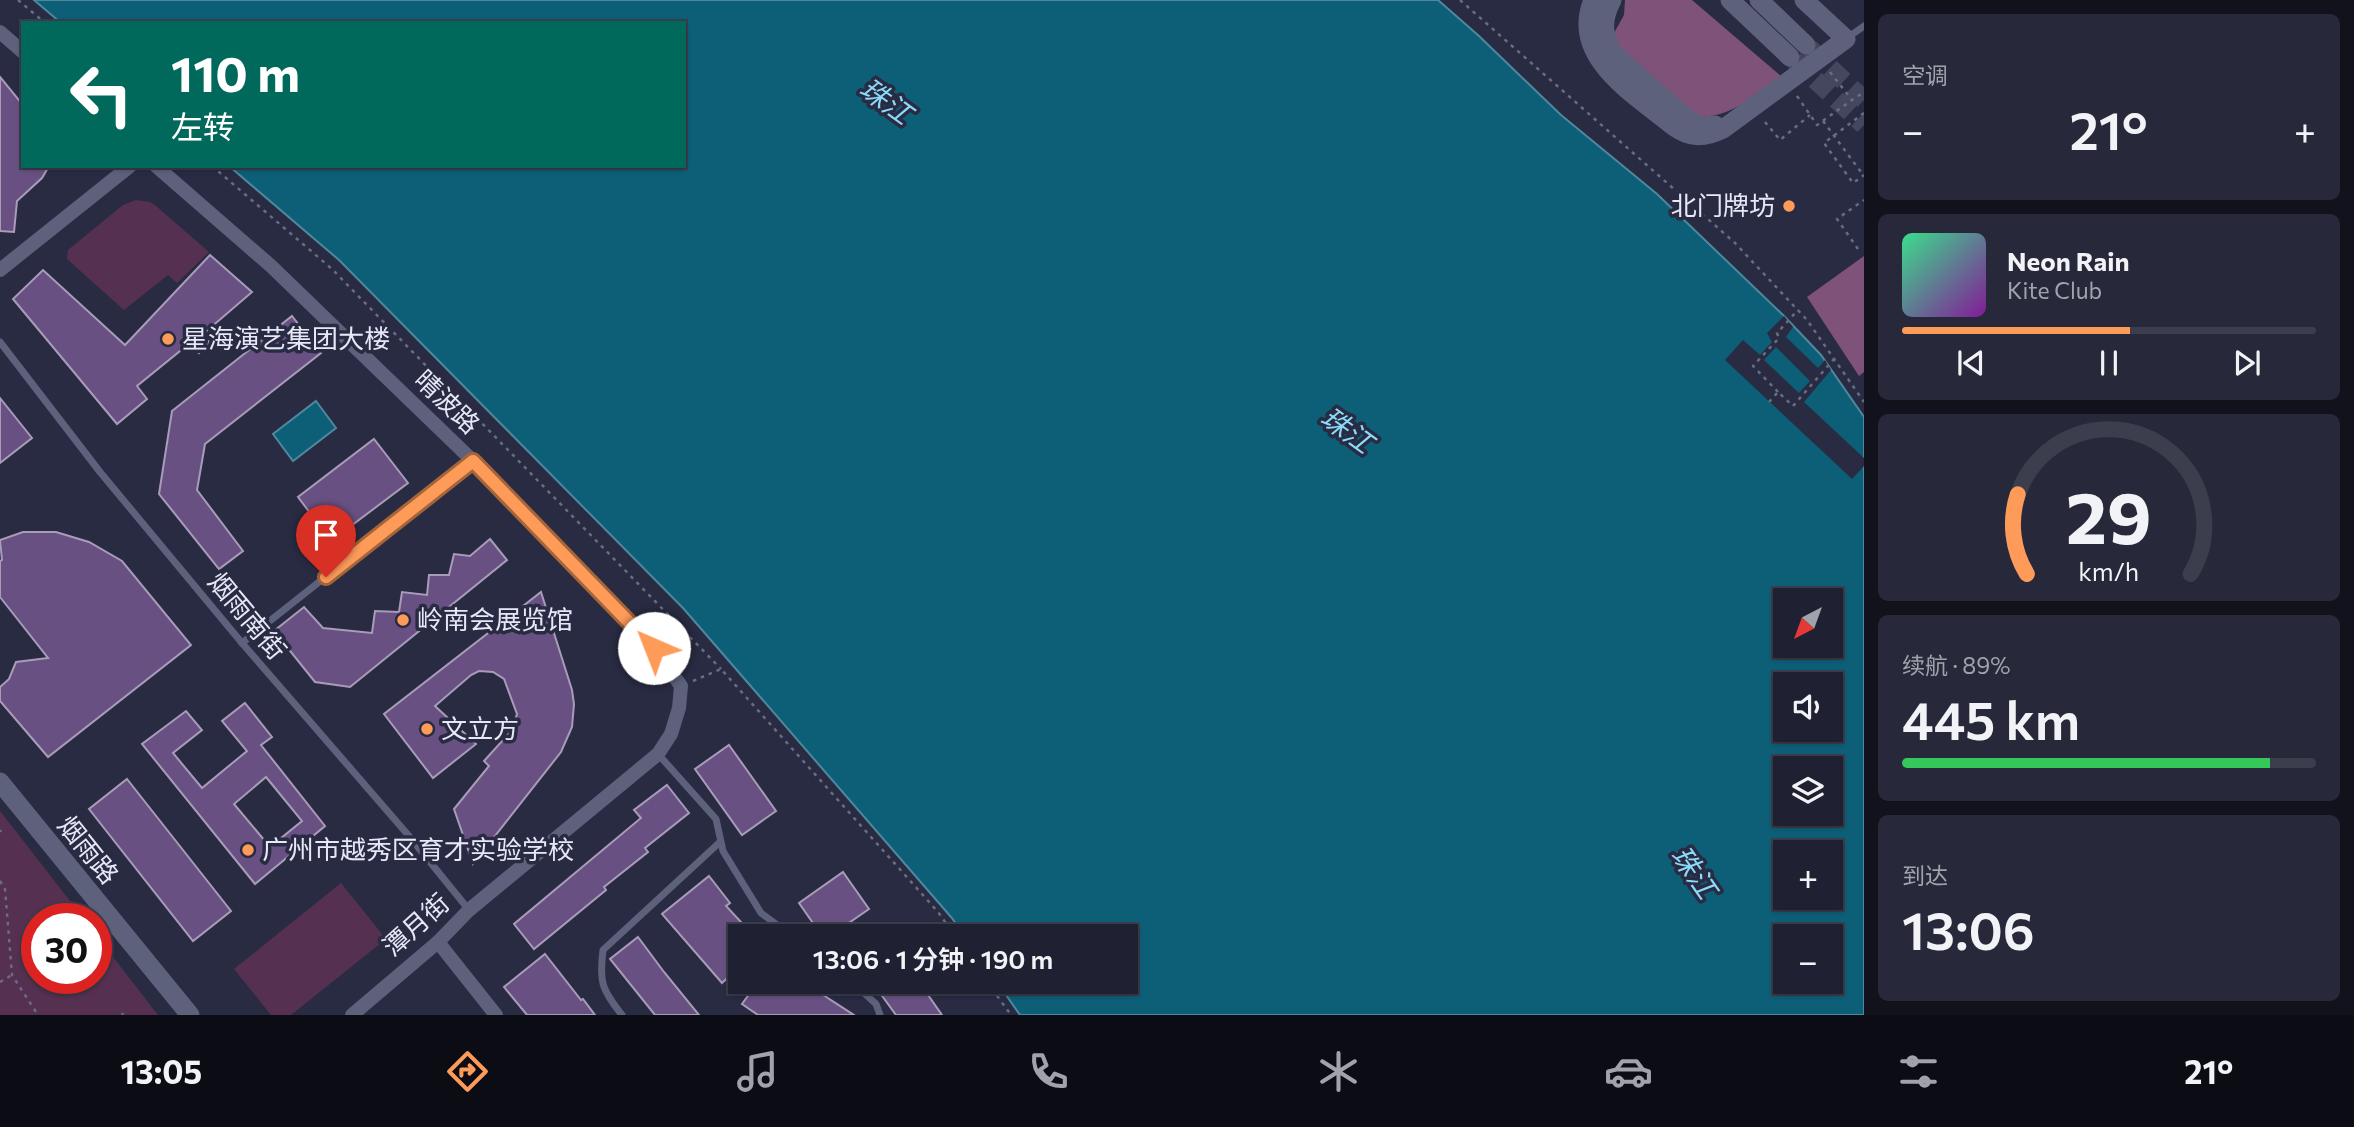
<!DOCTYPE html>
<html lang="zh">
<meta charset="utf-8">
<style>
body{margin:0;font-family:Commissioner,"Noto Sans SC",sans-serif;background:#27283a;color:#f1f3f6;height:100vh;display:flex;flex-direction:column;font-size:26px;white-space:nowrap}
*{box-sizing:border-box;margin:0}
p{font-size:23px;color:#a1a3ac}
.icon{flex:none;width:38px;height:38px;fill:none;stroke:currentColor;stroke-width:2;stroke-linecap:round;stroke-linejoin:round}
.map{position:relative;flex:1;overflow:hidden}
.side{display:flex;flex-direction:column;gap:14px;padding:14px;background:#11121c;width:490px}
.side>*{flex:none}
.guide{position:absolute;left:21px;top:21px;width:665px;height:147px;border-radius:0px;box-shadow:0 2px 5px #0004,0 0 0 2px #3c3e4d;background:#00695c;color:#fff;overflow:hidden}
.needle{width:46px;rotate:221deg}
.buttons{position:absolute;left:1773px;top:588px;display:grid;gap:14px}
.buttons a{display:grid;place-items:center;width:70px;height:70px;border-radius:0px;background:#1f2032;box-shadow:0 2px 5px #0004,0 0 0 2px #3c3e4d;font-size:35px}
.speed{position:absolute;left:21px;top:903px;display:flex;gap:14px;font-size:35px;font-weight:700;text-align:center}
.speed>*{display:grid;place-content:center;width:91px;height:91px;border-radius:50%;background:#1f2032;box-shadow:0 2px 5px #0004,0 0 0 2px #3c3e4d;line-height:1}
.speed .limit{border:10px solid #d22;background:#fff;color:#111}
.pin{position:absolute;display:grid;place-items:center;width:60px;height:60px;color:#fff;margin:-72px -30px;border-radius:50% 50% 50% 0;rotate:-45deg;box-shadow:0 0 7px #0007}
.pin .icon{rotate:45deg}
.me{position:absolute;width:77px;margin:-38px;rotate:316deg;stroke-linejoin:round;filter:drop-shadow(0 0 5px #0008)}
.turn{display:flex;align-items:center;gap:24px;height:147px;padding:0 35px;font-size:32px}
.turn .icon{width:91px;height:91px;stroke-width:2.5}
.turn b{display:block;font-size:49px;line-height:60px}
.big{font-size:52px;font-weight:600;line-height:1.1}
.side .card{flex:1;display:flex;flex-direction:column;justify-content:center;gap:10px;min-width:0;padding:0 24px;border-radius:10px;background:#27283a}
.side .dial{align-items:center;gap:0}
.dial svg{height:182px;overflow:visible;fill:none;stroke:#3c3e4d;stroke-width:7;stroke-linecap:round;text-anchor:middle}
.dial text{fill:#f1f3f6;stroke:none}
.song{display:flex;align-items:center;gap:21px}
.cover{width:84px;height:84px;border-radius:10px;background:linear-gradient(135deg,hsl(150 70% 55%),hsl(290 70% 35%))}
.played{height:7px;border-radius:4px;background:linear-gradient(90deg,#fe9b59 55%,#3c3e4d 55%)}
.keys{display:flex;justify-content:space-around;direction:ltr}
.heat{display:flex;justify-content:space-between;align-items:center;font-size:38px;direction:ltr}
.charge{height:10px;border-radius:5px;background:linear-gradient(90deg,#34c759 89%,#3c3e4d 0)}
.trip{position:absolute;left:728px;top:924px;width:410px;height:70px;border-radius:0px;background:#1f2032;box-shadow:0 2px 5px #0004,0 0 0 2px #3c3e4d;font-weight:600;line-height:70px;text-align:center}
.tabs{display:flex;height:112px;justify-content:space-around;align-items:center;background:#0c0d14;color:#a1a3ac}
.tabs .icon{width:49px;height:49px}
.tabs .current{color:#fe9b59}
.tabs b{font-size:32px;color:#f1f3f6}
main{display:flex;flex:1;min-height:0}
.map>svg:first-child{display:block}
.green{fill:#563051}
.forest{fill:#7f5279}
.water{fill:#0d5f77;stroke:#4e889e;stroke-width:2;fill-rule:evenodd}
.pier{fill:#292b43;fill-rule:evenodd}
.building{fill:#685182;stroke:#a89cb8;stroke-width:2;fill-rule:evenodd}
.lines{fill:none;stroke-linecap:round;stroke-linejoin:round}
.secondary-tunnel{stroke:#45475e;stroke-width:19;stroke-dasharray:19 10;stroke-linecap:butt}
.path{stroke:#6a6c81;stroke-width:2.5;stroke-dasharray:3.5 5;stroke-linecap:butt}
.service{stroke:#5d617c;stroke-width:7}
.minor{stroke:#5d617c;stroke-width:14}
.secondary{stroke:#5d617c;stroke-width:19}
.route-casing{stroke:#a5653a;stroke-width:18}
.route{stroke:#fe9b59;stroke-width:12}
.poi-dot{fill:#fe9b59;stroke:#292b43;stroke-width:2.5}
.labels{text-anchor:middle;stroke-width:7;stroke-linejoin:round;paint-order:stroke}
.poi-label{font-size:26px;fill:#e6e8f8;stroke:#292b43;text-anchor:start}
.street-label{font-size:26px;fill:#e6e8f8;stroke:#292b43}
.water-label{font-size:28px;font-style:italic;fill:#8adaf8;stroke:#292b43}
</style>
<main>
<div class="map">
<svg width="1864" height="1015" viewBox="0 0 1864 1015">
<rect width="100%" height="100%" fill="#292b43"/>
<!-- green -->
<g class="green">
<polygon points="136,200 150,202 156,206 209,252 177,283 168,275 124,310 67,259 68,250 123,205"/>
<polygon points="0,811 84,919 37,919 37,978 96,978 96,935 158,1015 0,1015"/>
<polygon points="341,883 386,939 291,1015 271,1015 234,969"/>
</g>
<!-- forest -->
<g class="forest">
<path d="M1625 0H1692L1782 77C1756 94 1728 121 1695 116L1618 46 1614 33 1624 15Z"/>
<polygon points="1864,256 1864,372 1859,376 1807,297"/>
</g>
<!-- water -->
<g class="water">
<path d="M34 0H1438L1479 36 1561 115 1657 194 1784 316 1821 355 1864 417V1015H1020L997 982H1125V936H965L951 917 683 608 339 260 229 166H684V23H61ZM1785 600H1830V646H1785ZM1785 684H1830V730H1785ZM1785 768H1830V814H1785ZM1785 852H1830V898H1785ZM1785 936H1830V982H1785Z"/>
<polygon points="316,401 336,428 293,461 273,434"/>
</g>
<!-- pier -->
<path class="pier" d="M1784 316 1793 327 1786 337 1818 368 1825 360 1831 370 1804 402 1864 458V466L1852 479 1725 360 1743 340 1760 355 1772 342 1767 333ZM1776 347 1810 381 1799 393 1764 360Z"/>
<!-- building -->
<g class="building">
<polygon points="0,77 23,105 23,166 49,166 42,178 17,201 14,232 0,231"/>
<polygon points="210,255 252,292 202,335 210,343 199,353 190,343 137,386 147,399 117,424 13,299 43,270 125,345"/>
<polygon points="292,316 321,353 205,444 197,490 243,551 219,569 159,494 172,411"/>
<polygon points="0,398 32,438 0,463"/>
<polygon points="374,439 408,483 331,541 298,497"/>
<polygon points="23,532 56,532 89,542 122,561 191,645 48,757 0,701 0,687 9,679 16,662 48,658 0,597 0,561 2,560 0,540"/>
<polygon points="490,539 507,560 350,687 315,682 274,631 304,607 323,628 372,633 375,611 399,612 402,592 427,595 429,575 449,575 454,554 470,556"/>
<polygon points="541,592 572,690 574,704 572,727 561,752 473,864 454,809 489,766 484,761 512,730 517,714 504,679 493,672 479,671 471,675 435,706 476,744 433,778 384,714"/>
<path d="M245 703 272 737 261 745 325 826 255 884 142 744 186 711 202 730 173 753 202 788 247 751 222 721ZM266 777 302 821 270 847 234 804Z"/>
<polygon points="729,745 776,811 742,835 695,769"/>
<polygon points="127,779 231,911 193,941 89,809"/>
<polygon points="667,785 689,813 645,848 648,852 604,887 606,890 534,949 514,924 641,818 634,810"/>
<polygon points="843,872 869,909 830,936 822,936 799,903"/>
<polygon points="709,876 730,903 726,906 754,936 740,936 740,966 722,983 662,914"/>
<polygon points="638,937 664,972 699,1015 655,1015 610,959"/>
<polygon points="545,954 581,1000 583,999 595,1015 527,1015 504,987"/>
<polygon points="758,982 803,982 854,1015 758,1015 742,1004"/>
<polygon points="872,982 919,982 942,1015 896,1015"/>
</g>
<g class="lines">
<!-- secondary-tunnel -->
<g class="secondary-tunnel">
<polyline points="1809,48 1864,100"/>
<polyline points="1794,60 1864,125"/>
</g>
<!-- path -->
<g class="path">
<polyline points="18,0 45,23"/>
<polyline points="1460,0 1735,243 1807,320 1864,402"/>
<polyline points="1830,72 1852,100 1864,92"/>
<polyline points="1797,96 1817,125 1852,100"/>
<polyline points="1864,113 1824,143 1853,183 1864,175"/>
<polyline points="1823,121 1864,176"/>
<polyline points="1765,122 1780,140 1810,115"/>
<polyline points="212,166 332,269 721,669"/>
<polyline points="1858,249 1837,219 1864,200"/>
<polyline points="1778,392 1753,366 1779,338 1777,333 1798,310"/>
<polyline points="1769,402 1778,392 1793,406 1834,359"/>
<polyline points="693,681 721,669 938,912 955,936"/>
<polyline points="0,832 1,830"/>
<polyline points="0,881 5,889 12,975 38,1015"/>
<polyline points="0,982 12,975"/>
<polyline points="987,982 1011,1015"/>
<polyline points="122,1013 123,1015"/>
</g>
<!-- service -->
<g class="service">
<polyline points="1847,38 1864,26"/>
<polyline points="0,342 100,472 242,643 409,836 469,910"/>
<polyline points="242,643 472,461"/>
<polyline points="658,754 716,819 723,851 761,913 792,936"/>
<polyline points="852,982 876,1004 880,1015"/>
<path d="M622 1015C602 990 599 982 603 950L720 842"/>
</g>
<!-- minor -->
<g class="minor">
<polyline points="0,32 23,52"/>
<polyline points="156,166 271,266 473,461 654,648 681,686 679,708 671,734 658,754 469,910 438,942 352,1015"/>
<polyline points="0,270 130,166"/>
<polyline points="438,942 496,1015"/>
</g>
<!-- secondary -->
<g class="secondary">
<path d="M1593 0C1569 58 1636 95 1673 126 1690 139 1705 138 1723 129L1846 39 1804 0"/>
<path d="M1612 0C1602 19 1602 34 1613 53L1690 121 1701 126 1715 125"/>
<polyline points="1730,0 1790,57"/>
<polyline points="1759,0 1806,45"/>
<polyline points="0,782 190,1015"/>
</g>
</g>
<g class="lines">
<defs>
<polyline id="route" points="326,577 473,461 654,648"/>
</defs>
<!-- route casing -->
<use href="#route" class="route-casing"/>
<!-- route -->
<use href="#route" class="route"/>
</g>
<!-- markers -->
<g class="poi-dot">
<circle cx="1789" cy="206" r="7"/>
<circle cx="168" cy="339" r="7"/>
<circle cx="403" cy="620" r="7"/>
<circle cx="427" cy="729" r="7"/>
<circle cx="248" cy="850" r="7"/>
</g>
<g class="labels">
<!-- poi labels -->
<g class="poi-label">
<text x="1775" y="215" text-anchor="end">北门牌坊</text>
<text x="182" y="348">星海演艺集团大楼</text>
<text x="417" y="629">岭南会展览馆</text>
<text x="441" y="738">文立方</text>
<text x="262" y="859">广州市越秀区育才实验学校</text>
</g>
<!-- street labels -->
<g class="street-label">
<text transform="translate(447 402) rotate(44)" y="9">晴波路</text>
<text transform="translate(247 616) rotate(50)" y="9">烟雨南街</text>
<text transform="translate(88 850) rotate(51)" y="9">烟雨路</text>
<text transform="translate(416 925) rotate(-42)" y="9">潭月街</text>
</g>
<!-- water labels -->
<g class="water-label">
<text transform="translate(886 101) rotate(36)" y="10">珠江</text>
<text transform="translate(1347 430) rotate(36)" y="10">珠江</text>
<text transform="translate(1694 872) rotate(55)" y="10">珠江</text>
</g>
</g>
</svg>
<div class="buttons">
<a><svg class="needle" viewBox="-14 -14 28 28"><path d="M0-13l5 13h-10z" fill="#e53935"/><path d="M0 13l5-13h-10z" fill="#a1a3ac"/></svg></a>
<a><svg class="icon" aria-label="sound" viewBox="0 0 24 24"><path d="M4 9h4l5-4v14l-5-4H4zM17 9q2 3 0 6"/></svg></a>
<a><svg class="icon" aria-label="layers" viewBox="0 0 24 24"><path d="M12 4l9 5-9 5-9-5zM3 14l9 5 9-5"/></svg></a>
<a>+</a>
<a>−</a>
</div>
<div class="speed"><div class="limit">30</div></div>
<div class="pin" style="left:326px;top:577px;background:#d93025"><svg class="icon" aria-label="arrive" viewBox="0 0 24 24"><path d="M6 21V4h12l-3 4 3 4H6"/></svg></div>
<svg class="me" style="left:654px;top:648px" viewBox="-20 -20 40 40"><circle r="19" fill="#fff"/><path d="M0-13L10 11 0 6-10 11z" fill="#fe9b59"/></svg>
<div class="trip">13:06 · 1 分钟 · 190 m</div>
<div class="guide">
<div class="turn"><svg class="icon" aria-label="left" viewBox="0 0 24 24"><path d="M17 20v-9H6M10 6l-5 5 5 5"/></svg><div><b>110 m</b>左转</div></div>
</div>
</div>
<section class="side">
<div class="card"><p>空调</p>
<div class="heat"><a>−</a><b class="big">21°</b><a>+</a></div>
</div>
<div class="card">
<div class="song"><i class="cover"></i><div><b>Neon Rain</b><p>Kite Club</p></div></div>
<div class="played"></div>
<div class="keys"><svg class="icon" aria-label="previous" viewBox="0 0 24 24"><path d="M18 5L8 12l10 7zM5 5v14"/></svg><svg class="icon" aria-label="pause" viewBox="0 0 24 24"><path d="M8 5v14M16 5v14"/></svg><svg class="icon" aria-label="next" viewBox="0 0 24 24"><path d="M6 5l10 7-10 7zM19 5v14"/></svg></div>
</div>
<div class="card dial"><svg viewBox="0 0 100 80">
<path d="M14 69A42 42 0 1 1 86 69"/>
<path d="M14 69A42 42 0 0 1 10 34" stroke="#fe9b59"/>
<text x="50" y="56" font-size="32" font-weight="700">29</text>
<text x="50" y="72" font-size="11">km/h</text>
</svg></div>
<div class="card"><p>续航 · 89%</p><b class="big">445 km</b><div class="charge"></div></div>
<div class="card"><p>到达</p><b class="big">13:06</b></div>
</section>
</main>
<nav class="tabs">
<b>13:05</b>
<svg class="icon current" aria-label="directions" viewBox="0 0 24 24"><path d="M12 3l9 9-9 9-9-9zM9 14v-3h6M13 9l2 2-2 2"/></svg>
<svg class="icon" aria-label="music" viewBox="0 0 24 24"><path d="M9 18V5l10-2v13"/><circle cx="6" cy="18" r="3"/><circle cx="16" cy="16" r="3"/></svg>
<svg class="icon" aria-label="phone" viewBox="0 0 24 24"><path d="M5 4h4l2 5-3 2q2 4 5 5l2-3 5 2v4C11 20 4 13 5 4z"/></svg>
<svg class="icon" aria-label="climate" viewBox="0 0 24 24"><path d="M12 3v18M4 7l16 10M4 17L20 7"/></svg>
<svg class="icon" aria-label="car" viewBox="0 0 24 24"><path d="M5 17H2v-5l4-1 3-4h7l3 4 3 1v5h-3M9 17h6M6 11h13"/><circle cx="7" cy="17" r="2"/><circle cx="17" cy="17" r="2"/></svg>
<svg class="icon" aria-label="filters" viewBox="0 0 24 24"><path d="M4 7h16M4 17h16"/><circle cx="9" cy="7" r="2"/><circle cx="15" cy="17" r="2"/></svg>
<b>21°</b>
</nav>
